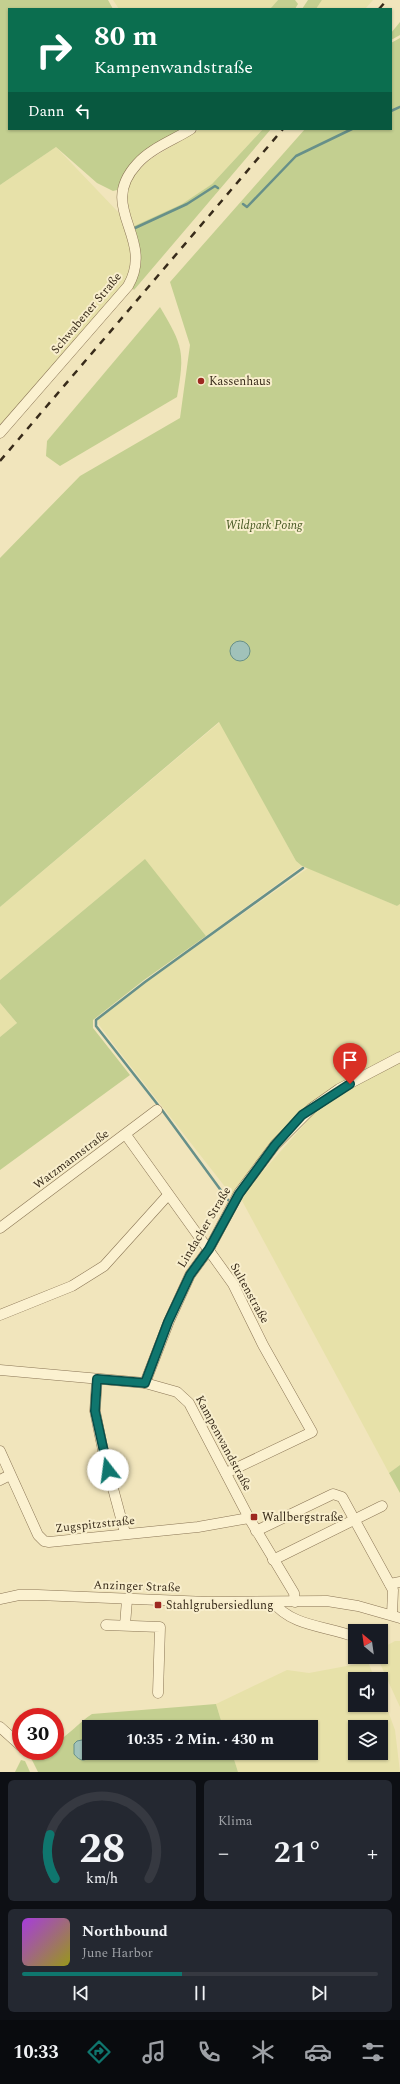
<!DOCTYPE html>
<html lang="de">
<meta charset="utf-8">
<style>
body{margin:0;font-family:Spectral,serif;background:#242831;color:#f1f3f6;height:100vh;display:flex;flex-direction:column;font-size:15px;white-space:nowrap}
*{box-sizing:border-box;margin:0}
p{font-size:13px;color:#9ea1a6}
.icon{flex:none;width:22px;height:22px;fill:none;stroke:currentColor;stroke-width:2;stroke-linecap:round;stroke-linejoin:round}
.map{position:relative;height:1772px;overflow:hidden}
.panel{display:flex;flex-direction:column;gap:8px;padding:8px;background:#0d0f14;flex:1}
.panel>*{flex:none}
.banner{position:absolute;left:8px;top:8px;width:384px;height:122px;border-radius:0px;box-shadow:0 1px 3px #0004;background:#0b6e4f;color:#fff;overflow:hidden}
.needle{width:26px;rotate:331deg}
.tools{position:absolute;left:348px;top:1624px;display:grid;gap:8px}
.tools a{display:grid;place-items:center;width:40px;height:40px;border-radius:0px;background:#171b24;box-shadow:0 1px 3px #0004;font-size:20px}
.speed{position:absolute;left:12px;top:1708px;display:flex;gap:8px;font-size:20px;font-weight:700;text-align:center}
.speed>*{display:grid;place-content:center;width:52px;height:52px;border-radius:50%;background:#171b24;box-shadow:0 1px 3px #0004;line-height:1}
.speed .limit{border:6px solid #d22;background:#fff;color:#111}
.pin{position:absolute;display:grid;place-items:center;width:34px;height:34px;color:#fff;margin:-41px -17px;border-radius:50% 50% 50% 0;rotate:-45deg;box-shadow:0 0 4px #0007}
.pin .icon{rotate:45deg}
.me{position:absolute;width:44px;margin:-22px;rotate:345deg;stroke-linejoin:round;filter:drop-shadow(0 0 3px #0008)}
.turn{display:flex;align-items:center;gap:14px;height:84px;padding:0 20px;font-size:18px}
.turn .icon{width:52px;height:52px;stroke-width:2.5}
.turn b{display:block;font-size:28px;line-height:34px}
.then{display:flex;align-items:center;height:38px;padding:0 20px;background:#0003;gap:8px;font-size:15px}
.big{font-size:30px;font-weight:700;line-height:1.1}
.panel .card{flex:1;display:flex;flex-direction:column;justify-content:center;gap:6px;min-width:0;padding:0 14px;border-radius:6px;background:#242831}
.panel .dial{align-items:center;gap:0}
.dial svg{height:104px;overflow:visible;fill:none;stroke:#363941;stroke-width:7;stroke-linecap:round;text-anchor:middle}
.dial text{fill:#f1f3f6;stroke:none}
.song{display:flex;align-items:center;gap:12px}
.cover{width:48px;height:48px;border-radius:6px;background:linear-gradient(135deg,hsl(280 70% 55%),hsl(60 70% 35%))}
.played{height:4px;border-radius:2px;background:linear-gradient(90deg,#0f766e 45%,#363941 45%)}
.keys{display:flex;justify-content:space-around;direction:ltr}
.heat{display:flex;justify-content:space-between;align-items:center;font-size:22px;direction:ltr}
.panel .tiles{flex:1;display:grid;gap:8px;grid-template-columns:1fr 1fr}
.card:last-child{grid-column:span 2}
.trip{position:absolute;left:82px;top:1720px;width:236px;height:40px;border-radius:0px;background:#171b24;box-shadow:0 1px 3px #0004;font-weight:700;line-height:40px;text-align:center}
.tabs{display:flex;height:64px;justify-content:space-around;align-items:center;background:#090b0e;color:#9ea1a6}
.tabs .icon{width:28px;height:28px}
.tabs .selected{color:#0f766e}
.tabs b{font-size:18px;color:#f1f3f6}
.map>svg:first-child{display:block}
.farmland{fill:#e7e1a9;fill-rule:evenodd}
.green{fill:#c3cf90}
.water{fill:#a1c2ba;stroke:#679089}
.lines{fill:none;stroke-linecap:round;stroke-linejoin:round}
.stream{stroke:#679089;stroke-width:2.5}
.minor-casing{stroke:#8a7555;stroke-width:11}
.minor{stroke:#fbf1d0;stroke-width:10}
.rail{stroke:#382b1a;stroke-width:2.5;stroke-dasharray:7 7;stroke-linecap:butt}
.route-casing{stroke:#0a4d48;stroke-width:10}
.route{stroke:#0f766e;stroke-width:7}
.poi-dot{fill:#9d2820;stroke:#f8eecc;stroke-width:1.5}
.labels{text-anchor:middle;stroke-width:4;stroke-linejoin:round;paint-order:stroke}
.street-label{font-size:12px;fill:#382b1a;stroke:#f8eecc}
.poi-label{font-size:12px;fill:#382b1a;stroke:#f8eecc;text-anchor:start}
.park-label{font-size:12px;font-style:italic;fill:#445620;stroke:#f8eecc}
</style>
<div class="map">
<svg width="400" height="1772" viewBox="0 0 400 1772">
<rect width="100%" height="100%" fill="#f1e5bc"/>
<!-- farmland -->
<g class="farmland">
<polygon points="113,0 278,0 270,9 119,9"/>
<polygon points="322,0 373,0 365,9 316,9"/>
<polygon points="200,129 263,129 212,184 182,204 132,227 126,202 129,184 134,175 149,160"/>
<polygon points="56,147 119,213 125,227 133,259 125,285 0,425 0,185"/>
<polygon points="220,722 296,861 302,866 206,936 144,860 0,980 0,907"/>
<polygon points="308,868 397,906 400,904 400,1054 316,1102 233,1197 118,1050 99,1025 98,1020 146,982"/>
<polygon points="0,1003 17,1023 0,1037"/>
<polygon points="400,1059 400,1465 389,1473 240,1197 319,1108"/>
<polygon points="395,1641 400,1641 400,1707 378,1659 381,1657 381,1650 384,1647"/>
<path d="M368 1662 375 1679H355V1705H381V1692L395 1730 400 1772H238L232 1753H311V1727H223L216 1704 287 1670 309 1673ZM355 1727H381V1753H355Z"/>
</g>
<!-- green -->
<g class="green">
<polygon points="0,0 108,0 113,9 9,9 9,129 184,129 134,160 123,175 117,190 113,191 97,183 56,147 0,185"/>
<polygon points="278,0 295,0 298,4 295,9 270,9"/>
<polygon points="308,0 322,0 316,9 302,9"/>
<polygon points="400,22 400,35 391,40 391,33"/>
<polygon points="400,38 400,904 397,906 302,866 296,861 219,722 0,907 0,558 80,476 180,418 190,345 170,282 305,129 391,129 391,43"/>
<path d="M263 129H271L134 290 131 287C144 264 140 251 132 227L182 204 212 184Z"/>
<path d="M160 307C183 346 185 352 177 397L60 466 46 456 47 441Z"/>
<polygon points="145,859 206,936 144,980 93,1020 93,1028 130,1075 0,1170 0,1037 17,1023 0,1003 0,980"/>
<polygon points="400,1465 400,1493 389,1473"/>
<path d="M216 1704 223 1727H89V1753H232L238 1772H38L30 1756 36 1751H55V1742C69 1736 79 1722 92 1714Z"/>
<polygon points="21,1760 25,1761 30,1772 15,1772"/>
</g>
<!-- water -->
<g class="water">
<circle cx="240" cy="651" r="10"/>
<path d="M87 1739 89 1742V1753L92 1754C86 1762 80 1762 74 1754V1744L77 1741Z"/>
</g>
<g class="lines">
<!-- stream -->
<g class="stream">
<polyline points="391,111 400,107"/>
<polyline points="243,204 247,207 296,156 352,129"/>
<polyline points="135,228 187,204 215,186 218,188"/>
<polyline points="158,1105 96,1026 96,1020 145,982 303,868"/>
<polyline points="162,1110 228,1200"/>
</g>
<defs>
<g id="minor">
<path d="M0 433 128 286C156 237 96 209 137 164 151 148 174 140 191 129"/>
<polyline points="126,1135 233,1284 263,1345 312,1432 226,1473"/>
<polyline points="0,1228 157,1110"/>
<polyline points="0,1315 72,1286 104,1266 168,1195"/>
<polyline points="0,1370 145,1383 177,1392 189,1403 249,1518 294,1593 295,1602"/>
<polyline points="97,1379 95,1411 104,1455 125,1533"/>
<polyline points="145,1383 169,1321 190,1275 209,1249 239,1193 275,1145 312,1108 339,1089 400,1057"/>
<polyline points="0,1451 38,1535 44,1541 49,1542 198,1527 249,1518"/>
<polyline points="0,1480 10,1475"/>
<polyline points="256,1531 333,1494 342,1497 393,1590 392,1615"/>
<polyline points="273,1560 382,1506"/>
<polyline points="390,1584 400,1582"/>
<polyline points="0,1599 19,1595 38,1595 208,1602 327,1601 358,1606 400,1618"/>
<path d="M273 1602C292 1627 328 1626 355 1637"/>
<polyline points="106,1625 160,1627 158,1693"/>
<polyline points="125,1625 127,1600"/>
<polyline points="0,1727 21,1746"/>
</g>
</defs>
<!-- minor casing -->
<use href="#minor" class="minor-casing"/>
<!-- minor -->
<use href="#minor" class="minor"/>
<!-- rail -->
<g class="rail">
<polyline points="379,9 387,0"/>
<polyline points="0,461 283,129"/>
</g>
</g>
<g class="lines">
<defs>
<polyline id="route" points="108,1470 95,1411 97,1379 145,1383 168,1322 190,1275 209,1249 239,1194 275,1145 302,1115 350,1084"/>
</defs>
<!-- route casing -->
<use href="#route" class="route-casing"/>
<!-- route -->
<use href="#route" class="route"/>
</g>
<!-- markers -->
<g class="poi-dot">
<circle cx="201" cy="381" r="4"/>
<rect x="250" y="1513" width="8" height="8" rx="2"/>
<rect x="154" y="1601" width="8" height="8" rx="2"/>
</g>
<g class="labels">
<!-- street labels -->
<g class="street-label">
<text transform="translate(86 313) rotate(-50)" y="4">Schwabener Straße</text>
<text transform="translate(71 1159) rotate(-37)" y="4">Watzmannstraße</text>
<text transform="translate(204 1227) rotate(-59)" y="4">Lindacher Straße</text>
<text transform="translate(250 1293) rotate(61)" y="4">Sultenstraße</text>
<text transform="translate(224 1443) rotate(62)" y="4">Kampenwandstraße</text>
<text transform="translate(95 1524) rotate(-6)" y="4">Zugspitzstraße</text>
<text transform="translate(137 1586) rotate(2)" y="4">Anzinger Straße</text>
</g>
<!-- poi labels -->
<g class="poi-label">
<text x="209" y="385">Kassenhaus</text>
<text x="262" y="1521">Wallbergstraße</text>
<text x="166" y="1609">Stahlgrubersiedlung</text>
</g>
<!-- park labels -->
<g class="park-label">
<text x="264" y="529">Wildpark Poing</text>
</g>
</g>
</svg>
<div class="tools">
<a><svg class="needle" viewBox="-14 -14 28 28"><path d="M0-13l5 13h-10z" fill="#e53935"/><path d="M0 13l5-13h-10z" fill="#9ea1a6"/></svg></a>
<a><svg class="icon" aria-label="sound" viewBox="0 0 24 24"><path d="M4 9h4l5-4v14l-5-4H4zM17 9q2 3 0 6"/></svg></a>
<a><svg class="icon" aria-label="layers" viewBox="0 0 24 24"><path d="M12 4l9 5-9 5-9-5zM3 14l9 5 9-5"/></svg></a>
</div>
<div class="speed"><div class="limit">30</div></div>
<div class="pin" style="left:350px;top:1084px;background:#d93025"><svg class="icon" aria-label="arrive" viewBox="0 0 24 24"><path d="M6 21V4h12l-3 4 3 4H6"/></svg></div>
<svg class="me" style="left:108px;top:1470px" viewBox="-20 -20 40 40"><circle r="19" fill="#fff"/><path d="M0-13L10 11 0 6-10 11z" fill="#0f766e"/></svg>
<div class="trip">10:35 · 2 Min. · 430 m</div>
<div class="banner">
<div class="turn"><svg class="icon" aria-label="right" viewBox="0 0 24 24"><path d="M7 20v-9h11M14 6l5 5-5 5"/></svg><div><b>80 m</b>Kampenwandstraße</div></div>
<div class="then">Dann<svg class="icon" aria-label="left" viewBox="0 0 24 24"><path d="M17 20v-9H6M10 6l-5 5 5 5"/></svg></div>
</div>
</div>
<section class="panel">
<div class="tiles">
<div class="card dial"><svg viewBox="0 0 100 80">
<path d="M14 69A42 42 0 1 1 86 69"/>
<path d="M14 69A42 42 0 0 1 10 35" stroke="#0f766e"/>
<text x="50" y="56" font-size="32" font-weight="700">28</text>
<text x="50" y="72" font-size="11">km/h</text>
</svg></div>
<div class="card"><p>Klima</p>
<div class="heat"><a>−</a><b class="big">21°</b><a>+</a></div>
</div>
<div class="card">
<div class="song"><i class="cover"></i><div><b>Northbound</b><p>June Harbor</p></div></div>
<div class="played"></div>
<div class="keys"><svg class="icon" aria-label="previous" viewBox="0 0 24 24"><path d="M18 5L8 12l10 7zM5 5v14"/></svg><svg class="icon" aria-label="pause" viewBox="0 0 24 24"><path d="M8 5v14M16 5v14"/></svg><svg class="icon" aria-label="next" viewBox="0 0 24 24"><path d="M6 5l10 7-10 7zM19 5v14"/></svg></div>
</div>
</div>
</section>
<nav class="tabs">
<b>10:33</b>
<svg class="icon selected" aria-label="directions" viewBox="0 0 24 24"><path d="M12 3l9 9-9 9-9-9zM9 14v-3h6M13 9l2 2-2 2"/></svg>
<svg class="icon" aria-label="music" viewBox="0 0 24 24"><path d="M9 18V5l10-2v13"/><circle cx="6" cy="18" r="3"/><circle cx="16" cy="16" r="3"/></svg>
<svg class="icon" aria-label="phone" viewBox="0 0 24 24"><path d="M5 4h4l2 5-3 2q2 4 5 5l2-3 5 2v4C11 20 4 13 5 4z"/></svg>
<svg class="icon" aria-label="climate" viewBox="0 0 24 24"><path d="M12 3v18M4 7l16 10M4 17L20 7"/></svg>
<svg class="icon" aria-label="car" viewBox="0 0 24 24"><path d="M5 17H2v-5l4-1 3-4h7l3 4 3 1v5h-3M9 17h6M6 11h13"/><circle cx="7" cy="17" r="2"/><circle cx="17" cy="17" r="2"/></svg>
<svg class="icon" aria-label="filters" viewBox="0 0 24 24"><path d="M4 7h16M4 17h16"/><circle cx="9" cy="7" r="2"/><circle cx="15" cy="17" r="2"/></svg>
</nav>
